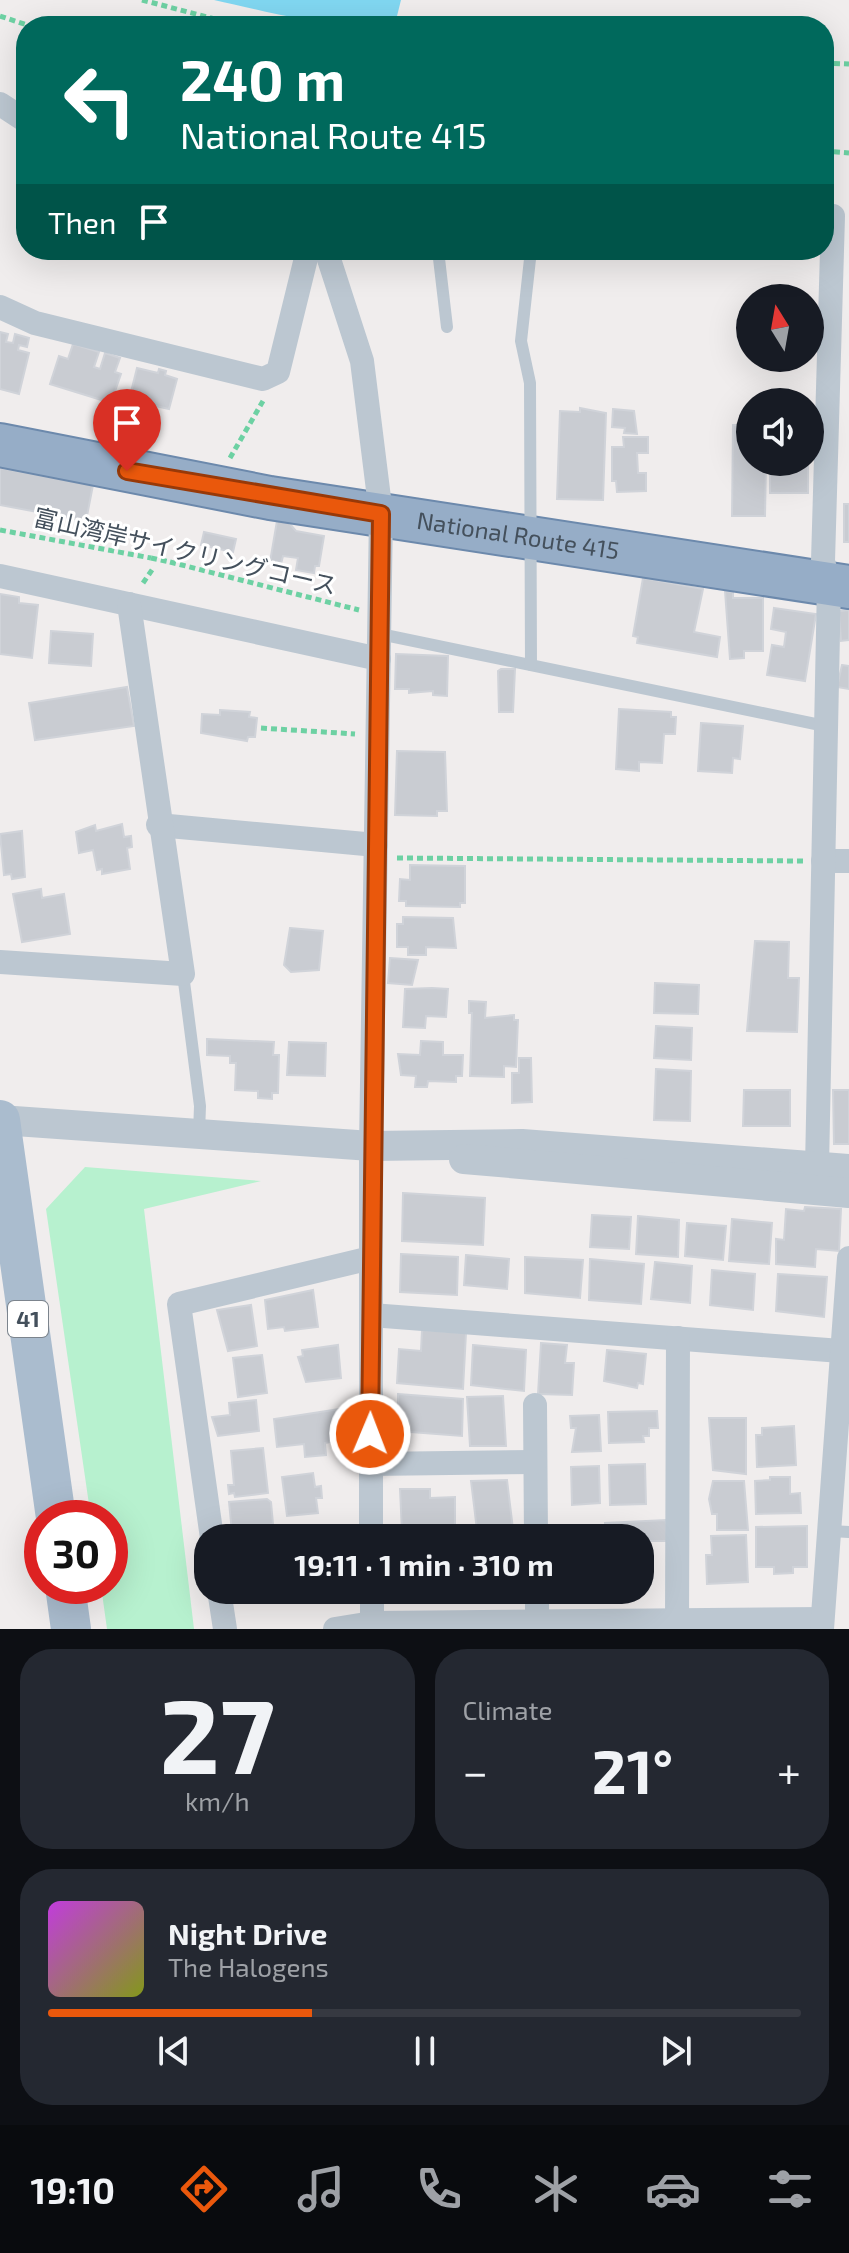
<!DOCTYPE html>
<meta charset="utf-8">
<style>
body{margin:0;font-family:"Exo 2","Noto Sans JP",sans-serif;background:#242831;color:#f1f3f6;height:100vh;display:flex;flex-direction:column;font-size:30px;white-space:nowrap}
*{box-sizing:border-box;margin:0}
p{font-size:26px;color:#9ea1a6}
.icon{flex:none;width:44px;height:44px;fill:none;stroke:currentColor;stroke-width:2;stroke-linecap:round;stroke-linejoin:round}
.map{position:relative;height:1629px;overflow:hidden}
.details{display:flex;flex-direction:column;gap:20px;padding:20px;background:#0d0f14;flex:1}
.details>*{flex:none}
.hud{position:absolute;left:16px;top:16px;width:818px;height:244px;border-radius:32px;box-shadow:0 8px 32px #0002;background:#00695c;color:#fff;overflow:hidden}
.needle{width:52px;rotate:349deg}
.buttons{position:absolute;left:736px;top:284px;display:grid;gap:16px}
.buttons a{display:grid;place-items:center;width:88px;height:88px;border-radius:50%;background:#171b24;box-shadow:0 8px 32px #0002;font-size:40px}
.speed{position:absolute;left:24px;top:1500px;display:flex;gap:16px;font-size:40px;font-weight:700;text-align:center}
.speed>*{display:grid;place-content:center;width:104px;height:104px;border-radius:50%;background:#171b24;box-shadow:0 8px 32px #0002;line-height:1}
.speed .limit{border:12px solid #d22;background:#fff;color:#111}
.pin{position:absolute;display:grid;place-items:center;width:68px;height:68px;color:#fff;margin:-82px -34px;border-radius:50% 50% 50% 0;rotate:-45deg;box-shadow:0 0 8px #0007}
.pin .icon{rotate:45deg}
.me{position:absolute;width:88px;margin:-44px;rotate:1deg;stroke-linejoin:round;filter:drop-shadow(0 0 6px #0008)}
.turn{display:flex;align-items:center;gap:28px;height:168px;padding:0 32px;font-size:36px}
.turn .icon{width:104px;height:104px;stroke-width:2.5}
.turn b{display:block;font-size:56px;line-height:68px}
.then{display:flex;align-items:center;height:76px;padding:0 32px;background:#0003;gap:16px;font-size:30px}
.big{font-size:60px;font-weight:700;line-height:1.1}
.details .card{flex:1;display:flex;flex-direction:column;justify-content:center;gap:12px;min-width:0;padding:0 28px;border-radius:32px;background:#242831}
.details .dial{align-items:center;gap:0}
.dial b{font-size:104px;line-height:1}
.song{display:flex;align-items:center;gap:24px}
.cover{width:96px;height:96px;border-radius:12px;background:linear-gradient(135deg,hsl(290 70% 55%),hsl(70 70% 35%))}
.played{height:8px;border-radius:4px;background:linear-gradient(90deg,#ea580c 35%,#363941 35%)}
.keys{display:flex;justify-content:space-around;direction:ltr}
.heat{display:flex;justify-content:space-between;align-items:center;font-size:44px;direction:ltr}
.details .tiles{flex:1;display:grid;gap:20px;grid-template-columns:1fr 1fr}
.card:last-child{grid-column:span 2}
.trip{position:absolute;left:194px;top:1524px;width:460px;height:80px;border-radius:32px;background:#171b24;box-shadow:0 8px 32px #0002;font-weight:700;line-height:80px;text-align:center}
.tab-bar{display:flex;height:128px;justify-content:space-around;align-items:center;background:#090b0e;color:#9ea1a6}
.tab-bar .icon{width:56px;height:56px}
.tab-bar .selected{color:#ea580c}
.tab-bar b{font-size:36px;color:#f1f3f6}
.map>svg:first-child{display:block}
.green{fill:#b7f1cf}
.water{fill:#81d7f1}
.building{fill:#c9ccd2;stroke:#d0d3d9;stroke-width:2}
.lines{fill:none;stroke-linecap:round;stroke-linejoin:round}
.trunk-casing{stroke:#6c89ac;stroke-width:46}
.path{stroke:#6dd1a3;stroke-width:5;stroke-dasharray:6 4;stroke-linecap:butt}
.service{stroke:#bcc7d1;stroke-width:12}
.minor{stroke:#bcc7d1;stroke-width:24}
.tertiary{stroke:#bcc7d1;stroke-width:30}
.primary{stroke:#aabcce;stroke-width:40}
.trunk{stroke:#96adc7;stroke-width:42}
.path-bridge{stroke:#6dd1a3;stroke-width:5;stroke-dasharray:6 4;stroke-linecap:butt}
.route-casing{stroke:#983908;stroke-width:20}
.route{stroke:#ea580c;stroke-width:14}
.labels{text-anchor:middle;stroke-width:6;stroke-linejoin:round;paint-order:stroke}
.shield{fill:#fff;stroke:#7c848d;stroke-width:2}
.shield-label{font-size:22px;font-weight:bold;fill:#44505c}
.street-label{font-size:24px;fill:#44505c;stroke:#fff}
</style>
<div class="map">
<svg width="849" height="1629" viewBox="0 0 849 1629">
<rect width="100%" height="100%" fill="#f0eded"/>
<!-- green -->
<polygon class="green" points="85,1167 261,1181 144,1209 194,1629 107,1629 101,1586 110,1586 110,1518 91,1518 46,1209"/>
<!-- water -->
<path class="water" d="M214 0H401L396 20C346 35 266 11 214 0Z"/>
<!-- building -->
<g class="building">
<polygon points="0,332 8,334 6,342 13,343 15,334 29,338 27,347 19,345 18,350 29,353 19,394 0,389"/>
<polygon points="73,344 99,352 94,367 100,369 105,353 120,358 115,372 121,374 111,403 50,384 59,356 68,359"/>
<polygon points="137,368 158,373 159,369 166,371 165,375 177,379 169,409 142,403 144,396 131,392"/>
<polygon points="580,408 606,413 603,500 557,499 560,411 580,412"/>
<polygon points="613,409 634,411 637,434 624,433 625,428 612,427"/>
<polygon points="733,425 750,425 750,462 766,462 765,516 732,516"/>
<polygon points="623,437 648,437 648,453 637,453 638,473 646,473 646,491 617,492 616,481 612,481 612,447 624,447"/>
<rect x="770" y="462" width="38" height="31"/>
<polygon points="0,468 93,485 86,521 0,505"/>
<rect x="844" y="504" width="5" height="38"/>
<polygon points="277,521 289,523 296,531 324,536 319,566 315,566 314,573 296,570 298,558 283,556 281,564 270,562"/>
<polygon points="204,532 236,539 233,552 201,545"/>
<polygon points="643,578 703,589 694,632 720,637 717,657 637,643 638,637 633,636"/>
<polygon points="725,591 733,592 733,598 763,598 763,651 744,651 744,658 730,659"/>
<polygon points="0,594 19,597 19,603 38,605 32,658 0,654"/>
<polygon points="774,608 816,614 805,681 767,675 772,645 784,647 786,632 771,629"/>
<polygon points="849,610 849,640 841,641 839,611"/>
<polygon points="51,631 93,634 91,666 49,663"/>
<polygon points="396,654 448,656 447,696 433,695 433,691 409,693 409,689 395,689"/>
<polygon points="842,665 849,666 849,689 837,687"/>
<polygon points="501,669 515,669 513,712 499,712 498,671"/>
<polygon points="127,687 134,726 35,740 29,703"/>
<polygon points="619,709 671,712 671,717 676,717 675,734 664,734 662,763 639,762 639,771 616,769"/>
<polygon points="220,710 250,712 249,717 257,718 255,737 248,737 247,741 201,733 202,714 220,715"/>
<polygon points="701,723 743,726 740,759 733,758 732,773 698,771"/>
<polygon points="397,751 445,752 447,811 437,811 437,816 395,815"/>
<polygon points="122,824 124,837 131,836 132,847 127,848 130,869 102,874 102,869 97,870 93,850 79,853 76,832 95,825 96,831"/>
<polygon points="22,831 25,877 12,879 11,874 4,875 0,834"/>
<polygon points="410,865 465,866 465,903 460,903 460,907 406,906 406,901 399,901 400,879 410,880"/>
<polygon points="41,889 42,898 64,894 70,934 22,942 13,894"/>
<polygon points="403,917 453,918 456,948 426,947 426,955 408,955 408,947 397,947 397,924 403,924"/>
<polygon points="290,928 323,931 319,970 291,972 284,965"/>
<polygon points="755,941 789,942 788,978 799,978 797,1032 747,1031"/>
<polygon points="390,958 418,960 412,985 388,983"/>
<polygon points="655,983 699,985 698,1014 654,1013"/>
<polygon points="432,988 448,989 446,1017 426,1016 425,1028 403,1027 405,989"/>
<polygon points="469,1001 486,1002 485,1018 514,1015 514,1020 518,1020 516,1067 504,1066 504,1077 470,1076 472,1013 469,1013"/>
<polygon points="656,1026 692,1028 691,1060 654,1058"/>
<polygon points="207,1039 274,1042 273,1055 279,1055 278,1093 272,1093 272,1099 258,1098 258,1091 235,1090 236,1063 230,1063 230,1056 207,1055"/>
<polygon points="421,1041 443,1042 443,1055 463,1055 462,1076 456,1076 456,1082 428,1081 427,1087 415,1087 416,1076 401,1075 398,1054 420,1055"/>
<polygon points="289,1042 326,1043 325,1076 287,1075"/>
<polygon points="519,1058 531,1058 532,1102 512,1103 512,1073 519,1073"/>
<polygon points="656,1069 691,1071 690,1121 654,1120"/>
<polygon points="744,1090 790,1090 790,1126 743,1126"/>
<polygon points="833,1090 849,1090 849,1144 834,1144"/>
<polygon points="403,1193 485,1198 483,1245 402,1241"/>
<polygon points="805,1207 841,1209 839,1251 816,1249 815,1267 776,1264 776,1239 784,1240 786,1209 804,1211"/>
<polygon points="592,1215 631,1217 629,1249 590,1247"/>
<polygon points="638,1216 679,1220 678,1257 636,1254"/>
<polygon points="732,1219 772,1223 769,1264 729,1261"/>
<polygon points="687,1223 726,1226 723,1260 685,1256"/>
<polygon points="401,1254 458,1257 457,1295 400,1292"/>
<polygon points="466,1255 509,1259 507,1289 464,1285"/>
<polygon points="525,1257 583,1260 580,1298 525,1293"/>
<polygon points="590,1259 644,1264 641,1304 589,1300"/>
<polygon points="655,1262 692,1266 690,1303 651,1299"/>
<polygon points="712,1270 755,1274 753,1310 710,1305"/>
<polygon points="778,1274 827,1277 824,1317 776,1311"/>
<polygon points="313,1290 318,1327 285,1331 284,1327 268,1329 265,1300"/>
<polygon points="251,1305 257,1346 228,1351 217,1310"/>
<polygon points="422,1330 466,1333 463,1389 397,1383 399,1349 421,1351"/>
<polygon points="541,1343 567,1345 565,1363 574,1363 572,1395 538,1394"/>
<polygon points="338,1345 341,1378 306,1382 298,1357 303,1356 302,1350"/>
<polygon points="473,1345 526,1350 524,1391 471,1385"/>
<polygon points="607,1350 646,1354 643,1384 638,1383 637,1388 604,1381"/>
<polygon points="262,1355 267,1393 238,1397 233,1358"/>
<polygon points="398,1394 463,1399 462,1436 398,1431"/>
<polygon points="503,1396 506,1446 470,1446 467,1397"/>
<polygon points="256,1400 259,1431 218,1436 212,1417 230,1415 229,1403"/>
<polygon points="340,1409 342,1431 330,1432 331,1442 325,1443 326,1455 305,1457 304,1444 277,1447 274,1419"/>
<polygon points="657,1411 658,1428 649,1428 649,1436 643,1436 644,1442 609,1443 608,1412"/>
<polygon points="599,1415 601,1451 572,1452 576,1428 571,1428 570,1416"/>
<polygon points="709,1418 746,1418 746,1474 713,1470"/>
<polygon points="794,1426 796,1465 757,1467 756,1435 762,1435 762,1428"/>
<polygon points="263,1448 268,1493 235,1497 234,1493 229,1494 228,1485 234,1485 231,1451"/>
<polygon points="645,1464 646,1504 610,1505 609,1465"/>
<polygon points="599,1466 600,1503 572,1505 571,1467"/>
<polygon points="313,1473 315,1487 321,1486 322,1498 316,1498 318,1513 287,1516 282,1477"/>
<polygon points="770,1477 790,1477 790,1494 800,1493 801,1513 756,1514 755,1481 770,1480"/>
<polygon points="507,1480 513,1529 477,1530 471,1481"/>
<polygon points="713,1481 744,1481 748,1530 717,1530 717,1514 712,1514 709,1499"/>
<polygon points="400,1489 430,1489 430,1498 455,1497 455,1533 402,1532"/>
<polygon points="267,1499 271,1502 273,1524 269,1525 269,1530 232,1532 229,1502"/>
<polygon points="666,1520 667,1541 649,1541 649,1552 645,1552 646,1571 640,1571 641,1575 640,1575 640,1538 606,1538 605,1523"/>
<polygon points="807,1526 807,1567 793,1567 793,1573 774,1574 774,1567 756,1567 756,1527"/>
<polygon points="321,1531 322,1538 286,1538 286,1534"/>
<polygon points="746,1535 748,1582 707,1584 706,1555 712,1555 711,1536"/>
</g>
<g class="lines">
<defs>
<g id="trunk">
<path id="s1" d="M0 445 270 498 849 587"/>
</g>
</defs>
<!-- trunk casing -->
<use href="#trunk" class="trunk-casing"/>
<!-- path -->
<g class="path">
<polyline points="142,0 242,26"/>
<polyline points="0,16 30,26"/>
<polyline points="824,63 849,64"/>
<polyline points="824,151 849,153"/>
<polyline points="230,458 263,401"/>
<polyline points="0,530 151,558"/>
<polyline points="170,562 359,610"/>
<polyline points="143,583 154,567"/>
<polyline points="261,728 355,734"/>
<polyline points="397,858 803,861"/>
</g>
<!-- service -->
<g class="service">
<polyline points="438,250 447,327"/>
<polyline points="380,634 825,726"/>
<polyline points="531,665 530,383 521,341 531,250"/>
<polyline points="183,974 200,1106 199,1133"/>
<polyline points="831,1531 849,1532"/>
</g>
<!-- minor -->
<g class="minor">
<polyline points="0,104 26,121"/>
<polyline points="326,250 362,361 381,514 371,1146 371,1538"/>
<polyline points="0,307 35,323 263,379 278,372 308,250"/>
<polyline points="0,576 379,659"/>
<polyline points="158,825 376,845"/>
<polyline points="823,861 849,861"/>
<polyline points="0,962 183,974 129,604"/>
<polyline points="817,1167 829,584 823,561 833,216"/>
<polyline points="371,1315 841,1351"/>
<polyline points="535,1405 536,1538"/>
<polyline points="370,1464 535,1462"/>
<polyline points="212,1538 179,1304 371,1258"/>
<polyline points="219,1590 225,1629"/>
<polyline points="372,1590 372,1623"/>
<polyline points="537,1590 537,1622"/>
<polyline points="677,1621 678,1338"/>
<polyline points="335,1629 372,1623 822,1619"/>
<polyline points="822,1629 849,1258"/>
</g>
<!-- tertiary -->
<g class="tertiary">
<polyline points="0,1120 371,1146 522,1144 849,1169"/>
<polyline points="464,1159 849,1193"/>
</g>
<!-- primary -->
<g class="primary">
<polyline points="0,1120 56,1518"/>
<polyline points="65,1586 71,1629"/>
</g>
<!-- trunk -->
<use href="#trunk" class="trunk"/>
<!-- path-bridge -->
<polyline class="path-bridge" points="151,558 170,562"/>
</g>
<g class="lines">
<defs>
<polyline id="route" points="127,471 381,514 370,1434"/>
</defs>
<!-- route casing -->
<use href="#route" class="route-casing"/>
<!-- route -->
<use href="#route" class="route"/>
</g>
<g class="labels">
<!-- shield labels -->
<rect class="shield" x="8" y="1301" width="40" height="36" rx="6"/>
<g class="shield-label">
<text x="28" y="1327">41</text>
</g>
<!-- street labels -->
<g class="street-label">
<text dy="8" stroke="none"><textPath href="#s1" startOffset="526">National Route 415</textPath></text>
<text transform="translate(185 552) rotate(13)" y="8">富山湾岸サイクリングコース</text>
</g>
</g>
</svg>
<div class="buttons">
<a><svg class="needle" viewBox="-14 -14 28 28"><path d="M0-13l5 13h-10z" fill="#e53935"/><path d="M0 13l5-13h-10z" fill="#9ea1a6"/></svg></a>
<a><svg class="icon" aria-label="sound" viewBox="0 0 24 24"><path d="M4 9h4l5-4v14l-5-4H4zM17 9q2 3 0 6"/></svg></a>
</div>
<div class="speed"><div class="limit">30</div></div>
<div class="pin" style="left:127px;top:471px;background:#d93025"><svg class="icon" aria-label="arrive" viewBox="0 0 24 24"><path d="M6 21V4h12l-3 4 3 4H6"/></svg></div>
<svg class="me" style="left:370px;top:1434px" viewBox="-20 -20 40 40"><circle r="17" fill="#ea580c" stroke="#fff" stroke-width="3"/><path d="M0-11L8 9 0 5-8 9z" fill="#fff"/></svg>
<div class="trip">19:11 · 1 min · 310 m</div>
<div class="hud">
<div class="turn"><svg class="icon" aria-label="left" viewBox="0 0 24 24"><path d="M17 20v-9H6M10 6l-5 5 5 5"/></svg><div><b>240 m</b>National Route 415</div></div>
<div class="then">Then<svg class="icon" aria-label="arrive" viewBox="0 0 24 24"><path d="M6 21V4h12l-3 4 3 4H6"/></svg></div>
</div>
</div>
<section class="details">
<div class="tiles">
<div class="card dial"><b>27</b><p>km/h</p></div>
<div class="card"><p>Climate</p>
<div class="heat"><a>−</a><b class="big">21°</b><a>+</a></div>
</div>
<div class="card">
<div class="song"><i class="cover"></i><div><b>Night Drive</b><p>The Halogens</p></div></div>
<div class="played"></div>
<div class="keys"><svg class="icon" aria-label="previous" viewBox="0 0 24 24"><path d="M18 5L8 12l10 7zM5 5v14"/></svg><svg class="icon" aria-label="pause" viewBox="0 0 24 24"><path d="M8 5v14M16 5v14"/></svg><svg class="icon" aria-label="next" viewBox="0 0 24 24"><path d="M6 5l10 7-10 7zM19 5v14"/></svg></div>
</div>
</div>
</section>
<nav class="tab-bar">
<b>19:10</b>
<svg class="icon selected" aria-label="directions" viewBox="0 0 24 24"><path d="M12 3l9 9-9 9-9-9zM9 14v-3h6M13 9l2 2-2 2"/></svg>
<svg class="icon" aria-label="music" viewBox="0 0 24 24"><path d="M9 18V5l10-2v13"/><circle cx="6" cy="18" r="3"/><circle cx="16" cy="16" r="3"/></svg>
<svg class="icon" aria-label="phone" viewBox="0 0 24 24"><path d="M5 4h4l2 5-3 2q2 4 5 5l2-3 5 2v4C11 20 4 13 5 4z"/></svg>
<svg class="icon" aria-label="climate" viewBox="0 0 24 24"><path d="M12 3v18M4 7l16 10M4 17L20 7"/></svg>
<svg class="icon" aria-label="car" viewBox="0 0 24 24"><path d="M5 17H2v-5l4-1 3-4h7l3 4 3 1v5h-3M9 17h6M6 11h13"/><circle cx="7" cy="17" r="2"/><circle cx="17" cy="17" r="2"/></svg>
<svg class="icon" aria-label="filters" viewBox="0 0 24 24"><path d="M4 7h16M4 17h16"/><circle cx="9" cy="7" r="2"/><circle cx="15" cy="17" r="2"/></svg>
</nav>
